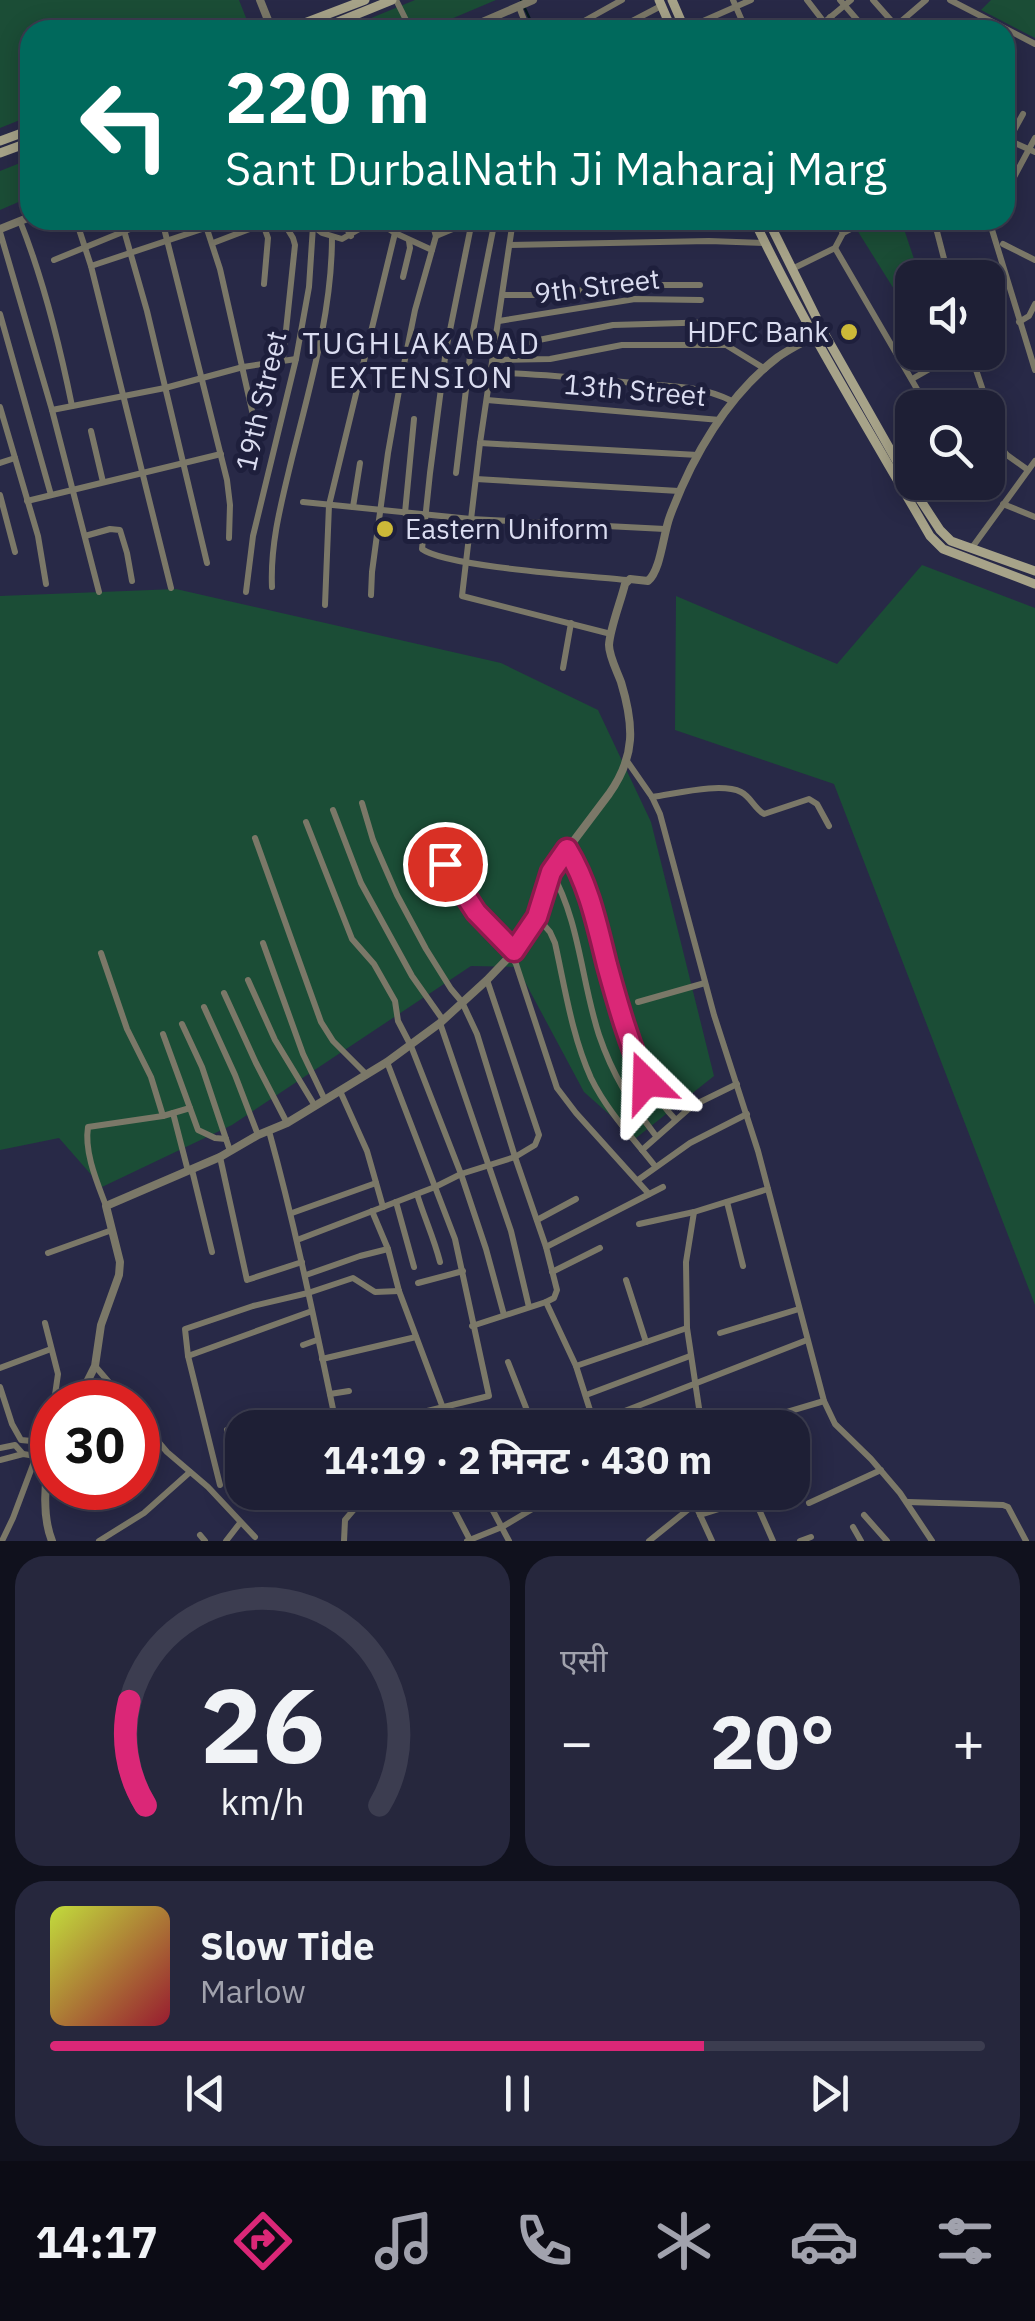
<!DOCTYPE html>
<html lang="hi">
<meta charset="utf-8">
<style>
body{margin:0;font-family:"IBM Plex Sans","Noto Sans Devanagari",sans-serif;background:#26273d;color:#f1f3f6;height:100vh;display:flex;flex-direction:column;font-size:38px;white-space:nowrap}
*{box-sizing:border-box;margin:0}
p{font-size:32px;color:#a1a2ad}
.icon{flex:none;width:55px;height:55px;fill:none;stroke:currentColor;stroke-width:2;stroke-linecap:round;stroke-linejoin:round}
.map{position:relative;height:1541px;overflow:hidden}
.side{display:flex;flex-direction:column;gap:15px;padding:15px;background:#10111d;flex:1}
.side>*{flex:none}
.hud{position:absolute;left:20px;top:20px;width:995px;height:210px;border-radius:30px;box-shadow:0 5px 25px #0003,0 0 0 2px #3c3d50;background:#00695c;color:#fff;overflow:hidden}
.tools{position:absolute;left:895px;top:260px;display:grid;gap:20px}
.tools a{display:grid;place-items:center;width:110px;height:110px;border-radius:20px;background:#1e1f35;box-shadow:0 5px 25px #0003,0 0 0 2px #3c3d50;font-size:50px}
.speed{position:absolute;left:30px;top:1380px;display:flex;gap:20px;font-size:50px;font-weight:700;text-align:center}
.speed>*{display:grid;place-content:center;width:130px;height:130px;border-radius:50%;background:#1e1f35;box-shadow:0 5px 25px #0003,0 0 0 2px #3c3d50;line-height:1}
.speed .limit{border:15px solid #d22;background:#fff;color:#111}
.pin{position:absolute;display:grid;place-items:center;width:85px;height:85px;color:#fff;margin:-42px;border:5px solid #fff;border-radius:50%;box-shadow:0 2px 10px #0007}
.me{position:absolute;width:110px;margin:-55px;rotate:338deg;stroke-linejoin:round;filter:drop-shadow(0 0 8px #0008)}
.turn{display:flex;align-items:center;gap:35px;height:210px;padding:0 40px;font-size:45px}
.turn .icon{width:130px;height:130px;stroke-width:2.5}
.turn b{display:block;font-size:70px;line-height:85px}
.big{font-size:75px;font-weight:700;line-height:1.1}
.side .widget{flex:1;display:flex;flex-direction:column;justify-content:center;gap:15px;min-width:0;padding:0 35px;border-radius:30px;background:#26273d}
.side .dial{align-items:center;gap:0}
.dial svg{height:260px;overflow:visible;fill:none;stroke:#3c3d50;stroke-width:7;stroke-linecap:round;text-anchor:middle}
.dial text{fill:#f1f3f6;stroke:none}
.song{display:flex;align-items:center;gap:30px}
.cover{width:120px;height:120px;border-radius:15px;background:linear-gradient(135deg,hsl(70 70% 55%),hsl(350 70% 35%))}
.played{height:10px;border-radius:5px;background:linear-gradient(90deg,#db2777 70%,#3c3d50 70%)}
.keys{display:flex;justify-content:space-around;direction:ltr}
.heat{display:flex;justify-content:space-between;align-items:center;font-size:55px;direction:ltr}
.side .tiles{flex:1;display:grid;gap:15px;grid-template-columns:1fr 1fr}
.widget:last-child{grid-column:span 2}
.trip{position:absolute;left:225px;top:1410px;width:585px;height:100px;border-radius:30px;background:#1e1f35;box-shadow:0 5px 25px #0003,0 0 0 2px #3c3d50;font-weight:700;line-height:100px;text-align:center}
.tabs{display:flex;height:160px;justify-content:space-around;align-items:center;background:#0c0c15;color:#a1a2ad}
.tabs .icon{width:70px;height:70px}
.tabs .on{color:#db2777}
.tabs b{font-size:45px;color:#f1f3f6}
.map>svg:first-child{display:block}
.green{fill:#1b4d36}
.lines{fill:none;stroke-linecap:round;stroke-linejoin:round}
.stream{stroke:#04181e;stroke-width:2.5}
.minor{stroke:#7b7868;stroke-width:6}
.tertiary{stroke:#7b7868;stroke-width:8}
.secondary{stroke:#a7a389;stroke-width:9}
.route-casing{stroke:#8e194d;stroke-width:25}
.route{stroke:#db2777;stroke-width:18}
.poi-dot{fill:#ccb938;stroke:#1e1f3c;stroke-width:4}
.labels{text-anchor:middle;stroke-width:10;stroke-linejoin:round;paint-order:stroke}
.street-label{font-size:28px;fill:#dbddf1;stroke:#1e1f3c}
.poi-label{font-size:28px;fill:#dbddf1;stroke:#1e1f3c;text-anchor:end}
.neighbourhood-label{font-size:30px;letter-spacing:2.5px;fill:#dbddf1;stroke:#1e1f3c}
</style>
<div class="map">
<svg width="1035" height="1541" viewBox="0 0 1035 1541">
<rect width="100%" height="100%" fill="#282947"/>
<!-- green -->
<g class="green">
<polygon points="0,0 239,0 250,28 245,30 30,30 30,116 0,128"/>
<polygon points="415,0 496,0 425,30 342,30"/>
<polygon points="991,0 1035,0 1035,38 981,10"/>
<polygon points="30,159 30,197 0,210 0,171"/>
<polygon points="871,220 901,220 920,277 912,278 912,318 857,230"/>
<polygon points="912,322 912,352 930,353 910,363 894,334"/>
<polygon points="922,565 1035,608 1035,1305 834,784 675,730 676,596 837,664"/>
<polygon points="176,589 501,663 598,710 651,822 714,1076 636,1138 584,1092 517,967 471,966 232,1125 102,1187 59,1138 0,1150 0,596"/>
</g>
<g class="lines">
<!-- stream -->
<polyline class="stream" points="521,0 535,30"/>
<!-- minor -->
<g class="minor">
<polyline points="396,0 411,30"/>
<polyline points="733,0 746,30"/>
<polyline points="807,0 824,22"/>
<polyline points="840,0 866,30"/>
<polyline points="873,0 896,26"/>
<polyline points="950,0 1035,44"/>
<polyline points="519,7 528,30"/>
<polyline points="830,17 841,30"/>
<polyline points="685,29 751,0"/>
<polyline points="568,30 622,0"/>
<polyline points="615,30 661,6"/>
<polyline points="815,30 851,0"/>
<polyline points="891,30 926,0"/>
<polyline points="984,30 989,21"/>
<polyline points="1006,139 1035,152"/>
<polyline points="1005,147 1023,114"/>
<polyline points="1005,194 1035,138"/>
<polyline points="76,220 91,266 171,588"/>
<polyline points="121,220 147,311 207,563"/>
<polyline points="162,220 227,480 230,505 229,538"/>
<polyline points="204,220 220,269 255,424"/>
<polyline points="282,220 293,238 295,245 283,359"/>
<polyline points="342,220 351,236"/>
<polyline points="375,220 395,233 432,250"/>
<polyline points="513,220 480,443 462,596 611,634"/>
<polyline points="835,220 843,233"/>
<polyline points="934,220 949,278"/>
<polyline points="989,220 1035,370"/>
<path d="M20 221C44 281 59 342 72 406"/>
<path d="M472 221 446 350 430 473 422 549C446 567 589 576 627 580"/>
<polyline points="263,224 268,238 264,284"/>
<polyline points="313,226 322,233 342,239 375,220"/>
<polyline points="0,232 52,410 99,592"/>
<polyline points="436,236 472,221"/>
<polyline points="213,243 273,220"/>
<polyline points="1003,244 1035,260"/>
<polyline points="510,245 709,241 765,243"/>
<polyline points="835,248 928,408"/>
<polyline points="54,260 152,220"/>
<polyline points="91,266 229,220"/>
<polyline points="792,269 835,248 843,233 867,220"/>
<polyline points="403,277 410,248 409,241"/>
<polyline points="503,295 551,295 616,285 700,285"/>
<polyline points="0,314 51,495"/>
<polyline points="499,321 635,299 701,300"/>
<polyline points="1019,322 1029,316 1035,304"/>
<polyline points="496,344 514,345 613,325 717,322"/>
<polyline points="970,352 1003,450 1007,455 1028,470"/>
<polyline points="493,360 550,359 622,345 726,345 765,369"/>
<path d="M492 373C539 373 585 379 633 383 668 386 700 385 732 401"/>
<polyline points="912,379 942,362 970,355"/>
<polyline points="487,400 720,420"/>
<polyline points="0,407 38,536 46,584"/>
<polyline points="52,410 165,388 243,367 296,359"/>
<polyline points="91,431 103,482"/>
<polyline points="480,443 698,455"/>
<polyline points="988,462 1003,451"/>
<polyline points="0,463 15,458"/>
<polyline points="456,473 473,331 495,220"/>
<polyline points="476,479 679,491"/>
<polyline points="0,495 15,552"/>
<polyline points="27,501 221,454"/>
<polyline points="303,502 471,519 665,529"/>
<polyline points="1003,504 1035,517"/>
<polyline points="353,507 360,463"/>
<polyline points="405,513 414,419"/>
<polyline points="85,536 110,529 120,530 127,553 132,581"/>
<polyline points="971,549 1035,461"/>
<path d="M272 587C270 543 282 500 292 458 310 386 332 312 332 237"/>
<polyline points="246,592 253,536 296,359 309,287 313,226 309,220"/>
<polyline points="371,595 372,572 388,453 401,379 415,310 436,236 431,220"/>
<polyline points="325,605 329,505 395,233"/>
<polyline points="563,668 571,623"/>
<polyline points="627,761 652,797 660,814 714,1015 758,1151 824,1401 835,1424 871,1459 900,1493 932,1541"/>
<path d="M652 797C675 794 721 782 741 792 751 797 754 808 764 814L809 799 817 804 829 826"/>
<polyline points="362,803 373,840 397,895 426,949 451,989 462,1002 477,1034 515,1157 546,1247 557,1290 554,1298 546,1302 472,1326"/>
<polyline points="333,810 361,883 412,976 443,1020"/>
<polyline points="306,822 352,939 374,964 395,1001 398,1021 411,1046 461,1174 486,1249 504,1315"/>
<polyline points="255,838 321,1022 333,1041 367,1075"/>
<path d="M567 849C618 933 605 1045 675 1119"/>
<polyline points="445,864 476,912 513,951"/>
<path d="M551 871C580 922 581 980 599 1035 613 1076 630 1102 656 1136"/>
<path d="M537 917 550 932 555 943C565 988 572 1036 591 1078 607 1111 633 1138 655 1166"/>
<polyline points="263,943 303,1054 325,1100"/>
<polyline points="101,953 127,1029 151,1077 163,1116"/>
<polyline points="511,955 516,964 557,1088 576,1113 649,1194"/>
<polyline points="248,980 275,1040 315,1106"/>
<polyline points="224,993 256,1063 287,1123"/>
<polyline points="638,1002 705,983"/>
<polyline points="204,1007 235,1075 258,1135"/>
<polyline points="440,1023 511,1231 529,1307"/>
<polyline points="182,1024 202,1067 230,1151"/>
<polyline points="163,1034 198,1130 215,1138 226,1139"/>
<polyline points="340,1091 367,1151 383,1207"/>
<polyline points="173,1113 188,1171"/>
<path d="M269 1131C296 1229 316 1328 337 1428"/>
<polyline points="642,1150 692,1106 737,1084"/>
<polyline points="220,1157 247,1280 302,1262"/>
<polyline points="192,1170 212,1252"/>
<polyline points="638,1180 690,1143 747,1114"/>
<path d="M417 1194C424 1217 434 1238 440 1262"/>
<polyline points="396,1202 414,1267"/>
<polyline points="727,1202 743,1266"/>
<path d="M106 1206C97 1182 84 1152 88 1127L163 1116 190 1108"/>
<polyline points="372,1211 388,1249 399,1291 449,1424"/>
<polyline points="694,1212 686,1262 687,1328 702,1428"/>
<polyline points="292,1213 376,1183"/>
<polyline points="537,1220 576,1199"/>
<polyline points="639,1224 694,1212 768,1189"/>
<polyline points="297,1240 435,1187 461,1174 515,1157 535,1145 539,1135 487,980"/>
<polyline points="546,1247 663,1187"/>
<polyline points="48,1253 112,1230"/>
<polyline points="552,1272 600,1248"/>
<polyline points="306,1275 360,1256 388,1249"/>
<polyline points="626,1280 646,1342"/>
<polyline points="418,1283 463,1271"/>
<polyline points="546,1302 576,1366 595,1426"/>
<polyline points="45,1323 58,1374 54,1402"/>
<polyline points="720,1333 799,1309"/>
<polyline points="303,1345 317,1340"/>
<polyline points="188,1356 312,1311"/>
<polyline points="322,1359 416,1337"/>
<polyline points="508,1362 534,1428"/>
<polyline points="95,1366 126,1402"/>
<polyline points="576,1366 687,1328"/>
<polyline points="0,1368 51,1349"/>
<polyline points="0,1387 12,1424 21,1440 42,1442 52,1408"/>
<polyline points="330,1394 349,1391"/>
<polyline points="586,1395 690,1356"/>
<polyline points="138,1418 167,1452 208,1487 255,1537"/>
<polyline points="594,1423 807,1340"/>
<polyline points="371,1428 378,1423 489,1396 455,1239 387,1062"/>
<polyline points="733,1428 824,1401"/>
<polyline points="227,1430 241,1480"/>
<polyline points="0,1448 15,1445 22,1453"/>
<polyline points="0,1460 23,1454 36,1456"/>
<polyline points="220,1485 188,1356 185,1329 253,1306 308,1293 353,1278 375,1292 399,1291"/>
<polyline points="445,1492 470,1540"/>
<polyline points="483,1492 509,1541"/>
<polyline points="526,1492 533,1508"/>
<polyline points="695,1492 695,1504 712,1541"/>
<polyline points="908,1502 1003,1505 1008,1507 1026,1541"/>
<polyline points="809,1503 881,1470"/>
<polyline points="700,1515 754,1498 773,1541"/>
<polyline points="864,1515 887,1541"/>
<polyline points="853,1527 861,1541"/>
<polyline points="200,1535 205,1541"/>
<polyline points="2,1541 13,1518 40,1446 42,1442 52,1443"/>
<polyline points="99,1541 144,1513 190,1472"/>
<polyline points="226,1541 240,1523"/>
<polyline points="344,1541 345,1520 356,1507 361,1492"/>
<polyline points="467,1541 502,1527 561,1492"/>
<polyline points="649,1541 695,1504"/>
<polyline points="800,1541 811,1537"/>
</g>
<!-- tertiary -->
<g class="tertiary">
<polyline points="260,0 272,30"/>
<polyline points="464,30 533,0"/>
<polyline points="0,229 30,217"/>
<path d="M77 1402 95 1366 101 1325 119 1275 120 1262 106 1206 220 1157 258 1135 287 1123 387 1062 440 1023 487 980 511 955 537 917 551 871 609 794C636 756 634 725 621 682 617 671 609 656 609 645 610 628 621 601 625 584L630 579 648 581C661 570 663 534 670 516 692 457 727 396 778 357 791 348 805 341 819 334"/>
<path d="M52 1541C42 1516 44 1479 52 1454"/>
</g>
<!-- secondary -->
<g class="secondary">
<polyline points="659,0 672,30"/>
<polyline points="672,0 685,30"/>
<polyline points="286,30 365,0"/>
<polyline points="318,30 392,0"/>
<polyline points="0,141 30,130"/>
<polyline points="0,153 30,142"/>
<path d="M754 220C806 329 870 432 930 536L943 549 1035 584"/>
<polyline points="768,220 823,331 908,481 940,530 951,541 1035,571"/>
</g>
</g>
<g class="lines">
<defs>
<path id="route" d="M445 864 476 912 514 951 537 917 551 872 567 849C589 885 597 925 607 965 618 1005 629 1044 646 1082"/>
</defs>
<!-- route casing -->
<use href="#route" class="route-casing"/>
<!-- route -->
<use href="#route" class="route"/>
</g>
<!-- markers -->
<g class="poi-dot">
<circle cx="849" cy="332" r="10"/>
<circle cx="385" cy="529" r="10"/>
</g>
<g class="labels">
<!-- street labels -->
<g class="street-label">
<text transform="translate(597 286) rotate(-7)" y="10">9th Street</text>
<text transform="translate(635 390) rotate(5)" y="10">13th Street</text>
<text transform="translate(261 401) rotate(-77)" y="10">19th Street</text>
</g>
<!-- poi labels -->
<g class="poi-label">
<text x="829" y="342">HDFC Bank</text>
<text x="405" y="539" text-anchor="start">Eastern Uniform</text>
</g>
<!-- neighbourhood labels -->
<g class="neighbourhood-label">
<text x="422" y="354">TUGHLAKABAD<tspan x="422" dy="34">EXTENSION</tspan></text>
</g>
</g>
</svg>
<div class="tools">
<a><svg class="icon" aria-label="sound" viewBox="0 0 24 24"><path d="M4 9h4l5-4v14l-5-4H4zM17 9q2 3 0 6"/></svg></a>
<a><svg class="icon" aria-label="search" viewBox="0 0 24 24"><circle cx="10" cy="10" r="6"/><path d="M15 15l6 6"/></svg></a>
</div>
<div class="speed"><div class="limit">30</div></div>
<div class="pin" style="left:445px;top:864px;background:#d93025"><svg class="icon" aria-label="arrive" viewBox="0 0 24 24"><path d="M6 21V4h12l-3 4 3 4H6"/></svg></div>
<svg class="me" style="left:646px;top:1082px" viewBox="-20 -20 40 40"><path d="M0-17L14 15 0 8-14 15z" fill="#db2777" stroke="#fff" stroke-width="4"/></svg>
<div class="trip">14:19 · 2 मिनट · 430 m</div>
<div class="hud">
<div class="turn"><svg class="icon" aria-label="left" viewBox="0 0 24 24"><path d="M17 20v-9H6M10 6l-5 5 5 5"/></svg><div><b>220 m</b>Sant DurbalNath Ji Maharaj Marg</div></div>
</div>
</div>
<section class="side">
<div class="tiles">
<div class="widget dial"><svg viewBox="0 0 100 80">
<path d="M14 69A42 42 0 1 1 86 69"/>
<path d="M14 69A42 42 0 0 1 9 37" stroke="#db2777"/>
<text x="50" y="56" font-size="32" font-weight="700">26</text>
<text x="50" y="72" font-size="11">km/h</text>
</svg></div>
<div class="widget"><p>एसी</p>
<div class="heat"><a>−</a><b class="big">20°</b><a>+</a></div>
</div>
<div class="widget">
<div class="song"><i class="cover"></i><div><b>Slow Tide</b><p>Marlow</p></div></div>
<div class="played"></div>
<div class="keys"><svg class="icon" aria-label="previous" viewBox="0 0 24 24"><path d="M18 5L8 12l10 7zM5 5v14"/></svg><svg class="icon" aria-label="pause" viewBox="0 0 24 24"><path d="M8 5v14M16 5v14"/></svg><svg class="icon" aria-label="next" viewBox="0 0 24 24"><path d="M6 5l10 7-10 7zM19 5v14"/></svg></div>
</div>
</div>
</section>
<nav class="tabs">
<b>14:17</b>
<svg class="icon on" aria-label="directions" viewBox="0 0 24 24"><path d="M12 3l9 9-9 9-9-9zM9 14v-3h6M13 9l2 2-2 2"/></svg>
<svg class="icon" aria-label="music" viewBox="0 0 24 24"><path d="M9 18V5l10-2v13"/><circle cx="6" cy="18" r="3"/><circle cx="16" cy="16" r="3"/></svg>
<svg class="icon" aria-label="phone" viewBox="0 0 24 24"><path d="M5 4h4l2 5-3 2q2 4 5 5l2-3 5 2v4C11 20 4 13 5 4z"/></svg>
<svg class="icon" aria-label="climate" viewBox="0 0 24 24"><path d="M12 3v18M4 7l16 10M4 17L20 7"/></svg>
<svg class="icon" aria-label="car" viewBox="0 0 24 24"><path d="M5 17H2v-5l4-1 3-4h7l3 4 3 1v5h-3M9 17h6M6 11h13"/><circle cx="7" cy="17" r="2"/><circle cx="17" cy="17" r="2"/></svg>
<svg class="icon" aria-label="filters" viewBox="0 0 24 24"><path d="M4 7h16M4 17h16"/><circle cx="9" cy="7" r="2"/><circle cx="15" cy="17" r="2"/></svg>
</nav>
